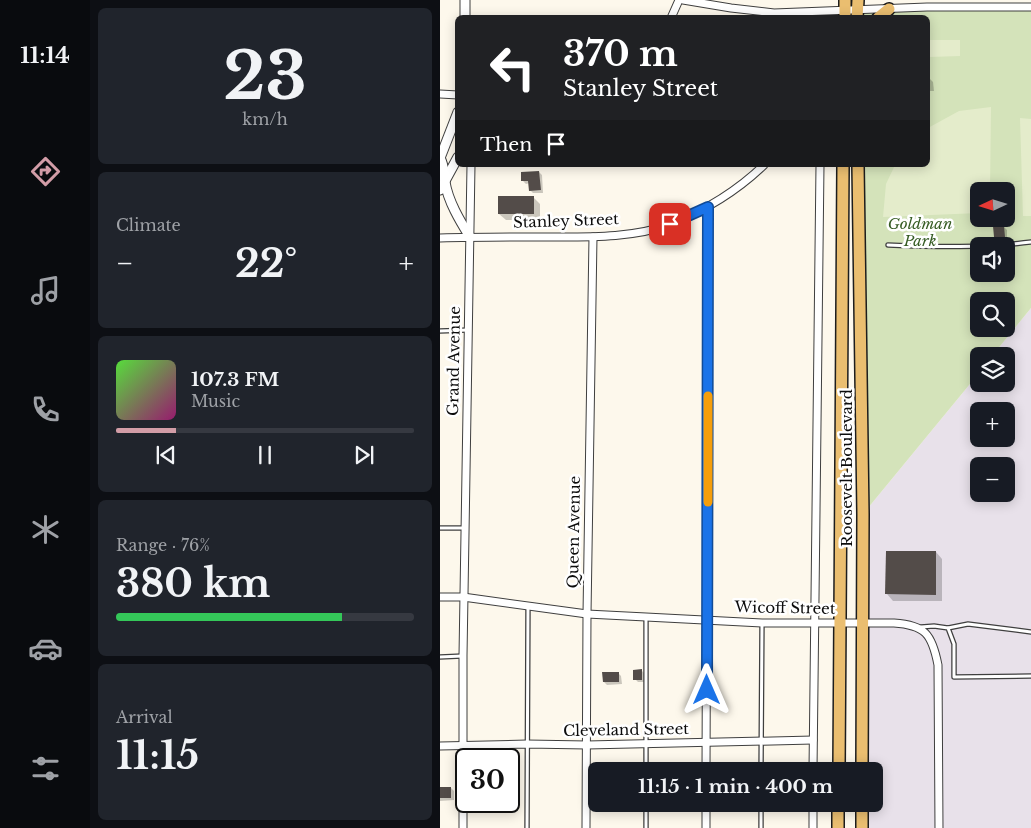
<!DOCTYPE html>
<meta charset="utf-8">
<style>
body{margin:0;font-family:"Libre Baskerville",serif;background:#20242c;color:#f1f3f6;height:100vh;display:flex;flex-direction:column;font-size:19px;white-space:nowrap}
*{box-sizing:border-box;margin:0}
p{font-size:16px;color:#9ea1a6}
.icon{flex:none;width:28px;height:28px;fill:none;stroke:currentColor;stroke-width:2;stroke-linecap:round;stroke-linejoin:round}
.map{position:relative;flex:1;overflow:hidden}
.details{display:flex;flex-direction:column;gap:8px;padding:8px;background:#0d0f14;width:350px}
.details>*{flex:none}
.banner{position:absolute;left:15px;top:15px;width:475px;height:152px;border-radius:8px;box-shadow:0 2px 12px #0003;background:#202124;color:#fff;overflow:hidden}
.needle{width:32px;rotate:266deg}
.fabs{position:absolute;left:530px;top:182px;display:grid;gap:10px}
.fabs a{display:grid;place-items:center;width:45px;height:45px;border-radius:8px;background:#171b24;box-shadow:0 2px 12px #0003;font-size:25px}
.speed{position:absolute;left:15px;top:748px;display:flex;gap:10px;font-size:25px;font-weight:700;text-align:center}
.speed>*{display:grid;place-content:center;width:65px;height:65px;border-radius:50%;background:#171b24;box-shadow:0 2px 12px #0003;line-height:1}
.speed .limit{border:2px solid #111;border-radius:8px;background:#fff;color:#111}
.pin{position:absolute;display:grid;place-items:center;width:42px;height:42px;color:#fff;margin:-21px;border-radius:10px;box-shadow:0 2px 8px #0006}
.me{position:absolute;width:55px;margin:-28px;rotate:0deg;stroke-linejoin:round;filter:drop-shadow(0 0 4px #0008)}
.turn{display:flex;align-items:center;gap:18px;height:105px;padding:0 25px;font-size:22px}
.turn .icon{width:65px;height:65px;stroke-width:2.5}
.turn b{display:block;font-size:35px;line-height:42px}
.then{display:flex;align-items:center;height:48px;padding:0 25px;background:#0003;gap:10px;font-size:19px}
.big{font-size:38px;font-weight:800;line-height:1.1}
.details .card{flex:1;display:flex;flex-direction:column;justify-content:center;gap:8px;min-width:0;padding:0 18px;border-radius:8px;background:#20242c}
.details .dial{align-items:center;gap:0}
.dial b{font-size:65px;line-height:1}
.song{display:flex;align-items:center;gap:15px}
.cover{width:60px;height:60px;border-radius:8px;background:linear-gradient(135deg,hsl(110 70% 55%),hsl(320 70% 35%))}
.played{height:5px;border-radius:2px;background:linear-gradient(90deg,#d29da7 20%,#363941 20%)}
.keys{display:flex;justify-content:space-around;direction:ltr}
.heat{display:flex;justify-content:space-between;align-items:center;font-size:28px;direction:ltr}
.charge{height:8px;border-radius:4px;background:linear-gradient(90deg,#34c759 76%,#363941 0)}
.trip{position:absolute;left:148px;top:762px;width:295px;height:50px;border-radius:8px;background:#171b24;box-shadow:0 2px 12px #0003;font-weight:800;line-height:50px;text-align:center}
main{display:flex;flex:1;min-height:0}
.dock{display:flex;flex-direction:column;width:90px;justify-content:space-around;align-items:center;background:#090b0e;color:#9ea1a6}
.dock .icon{width:35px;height:35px}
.dock .on{color:#d29da7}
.dock b{font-size:22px;color:#f1f3f6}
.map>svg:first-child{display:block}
.industrial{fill:#e8e1ea;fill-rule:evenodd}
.green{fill:#d4e3ba;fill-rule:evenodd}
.pitch{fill:#e4eccb}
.shadow{fill:#0003}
.building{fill:#534c49}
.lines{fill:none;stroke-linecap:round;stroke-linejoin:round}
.service-casing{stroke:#3f3f3f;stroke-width:5.5}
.minor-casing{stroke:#3f3f3f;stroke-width:9}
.tertiary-casing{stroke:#3f3f3f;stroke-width:11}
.primary-casing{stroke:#1d1d1d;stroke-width:14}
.service{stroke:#fff;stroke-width:3}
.minor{stroke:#fff;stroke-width:7}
.tertiary{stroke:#fff;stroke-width:9}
.primary{stroke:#eabe70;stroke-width:11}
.route-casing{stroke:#114b97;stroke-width:12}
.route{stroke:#1a73e8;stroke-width:9}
.slow{stroke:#f59e0b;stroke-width:9}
.labels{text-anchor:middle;stroke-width:5;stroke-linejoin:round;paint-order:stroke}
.street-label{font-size:15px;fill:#0c0c0c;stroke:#fff}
.park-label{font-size:15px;font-style:italic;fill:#365c24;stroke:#fff}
</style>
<main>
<nav class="dock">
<b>11:14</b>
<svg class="icon on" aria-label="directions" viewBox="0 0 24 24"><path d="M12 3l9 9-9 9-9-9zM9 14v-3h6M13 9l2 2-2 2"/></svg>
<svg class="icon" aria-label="music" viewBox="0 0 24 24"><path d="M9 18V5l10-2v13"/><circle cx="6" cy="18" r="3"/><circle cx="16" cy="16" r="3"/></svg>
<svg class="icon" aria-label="phone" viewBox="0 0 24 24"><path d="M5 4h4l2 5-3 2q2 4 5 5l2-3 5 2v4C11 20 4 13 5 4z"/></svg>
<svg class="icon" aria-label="climate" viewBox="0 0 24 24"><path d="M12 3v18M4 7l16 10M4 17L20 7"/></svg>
<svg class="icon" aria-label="car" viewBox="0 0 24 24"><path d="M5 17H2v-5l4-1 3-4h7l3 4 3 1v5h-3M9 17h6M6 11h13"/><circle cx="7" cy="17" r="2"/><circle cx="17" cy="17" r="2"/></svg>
<svg class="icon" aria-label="filters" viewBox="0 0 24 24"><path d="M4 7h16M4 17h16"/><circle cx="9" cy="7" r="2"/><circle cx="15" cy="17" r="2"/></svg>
</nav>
<section class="details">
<div class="card dial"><b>23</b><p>km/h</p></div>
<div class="card"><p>Climate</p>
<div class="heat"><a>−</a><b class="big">22°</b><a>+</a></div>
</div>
<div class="card">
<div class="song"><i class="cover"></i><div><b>107.3 FM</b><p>Music</p></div></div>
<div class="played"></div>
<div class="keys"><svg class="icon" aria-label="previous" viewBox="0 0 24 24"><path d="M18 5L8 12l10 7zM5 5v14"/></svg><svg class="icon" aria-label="pause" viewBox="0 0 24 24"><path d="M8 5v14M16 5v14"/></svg><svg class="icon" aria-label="next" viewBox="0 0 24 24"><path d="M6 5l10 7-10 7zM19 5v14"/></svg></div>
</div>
<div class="card"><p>Range · 76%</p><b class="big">380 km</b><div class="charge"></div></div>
<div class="card"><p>Arrival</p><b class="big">11:15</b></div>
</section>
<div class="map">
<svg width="591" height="828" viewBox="0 0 591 828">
<rect width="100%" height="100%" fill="#fdf8ec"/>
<!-- industrial -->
<path class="industrial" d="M591 308V828H422V804H434V771H422L423 514 539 373V384H566V356H552ZM539 411H566V439H539ZM539 466H566V494H539Z"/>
<!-- green -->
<path class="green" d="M591 7V308L552 356H539V373L423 514 418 165H488V18H417L418 10ZM539 191H566V219H539ZM539 246H566V274H539ZM539 301H566V329H539Z"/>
<!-- pitch -->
<g class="pitch">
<polygon points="489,40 520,40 520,56 489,57"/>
<polygon points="551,107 550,191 539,191 539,213 443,217 446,184 455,165 488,165 488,128 519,111"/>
<polygon points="580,118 591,119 591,216 583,216"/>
</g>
<!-- shadow -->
<g class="shadow">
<polygon points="488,79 490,79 493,82 494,91 488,91"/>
<polygon points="99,172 102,175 103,193 93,193 90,190 90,183 86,184 83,181"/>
<polygon points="93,197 100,204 100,220 66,220 59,214"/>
<polygon points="564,227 567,230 567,239 558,240 555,237"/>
<polygon points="496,552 502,559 502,601 453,601 447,594"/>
<polygon points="201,670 204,673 204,682 198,682 195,679"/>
<polygon points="178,673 181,676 182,684 167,685 164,682"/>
<polygon points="0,788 11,788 14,791 14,800 0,801"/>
</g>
<!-- building -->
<g class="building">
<polygon points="99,171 101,190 89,191 88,181 81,181 81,172"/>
<rect x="58" y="196" width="36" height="18"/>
<polygon points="553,226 564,226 565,237 554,237"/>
<polygon points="446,551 496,551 496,595 445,594"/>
<polygon points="202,669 202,680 193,680 193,670"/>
<polygon points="162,672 179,672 179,682 163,682"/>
<rect x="0" y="787" width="11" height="11"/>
</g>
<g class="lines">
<defs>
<g id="service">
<path d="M448 245C496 247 543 248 591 242"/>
<polyline points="0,331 28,330"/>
<polyline points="0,528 24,528"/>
<polyline points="481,627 494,626 508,628 514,644 514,677 591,676"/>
<polyline points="508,628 528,624 591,632"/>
<polyline points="0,657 22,656"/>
<polyline points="206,771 206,618"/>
<polyline points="321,771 322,624"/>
<polyline points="321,804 321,828"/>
<polyline points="87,828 88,606"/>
<polyline points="206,828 206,804"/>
</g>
<g id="minor">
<polyline points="243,0 291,8 334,13 487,7 591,7"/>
<polyline points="231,18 239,0"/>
<polyline points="0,94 18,95"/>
<path d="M0 238C37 237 74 237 110 237 150 237 194 238 231 224 266 210 297 191 324 165"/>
<path d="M0 597H23L147 614 206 617 322 623H454C485 625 492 634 498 665L499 828"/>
<polyline points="0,746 87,744 147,745 373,740"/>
<polyline points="266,771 268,207"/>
<polyline points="373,771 380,165"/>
<polyline points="23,828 23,656 31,165"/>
<polyline points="146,828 147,614 153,237"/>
<polyline points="266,828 266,804"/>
<polyline points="373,828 373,804"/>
</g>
<g id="tertiary">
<polyline points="25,18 25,0"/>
<path d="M0 158C5 167 3 173 5 182 8 201 20 221 30 237"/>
<polyline points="0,158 18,112"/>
<polyline points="0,190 18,157"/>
</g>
<g id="primary">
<polyline points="405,18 405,0"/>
<polyline points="417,18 418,0"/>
<polyline points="438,18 449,9"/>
<polyline points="418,165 423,514 422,771"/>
<polyline points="399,771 403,165"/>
<polyline points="398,828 398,804"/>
<polyline points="422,828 422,804"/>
</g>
</defs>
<!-- service casing -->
<use href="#service" class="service-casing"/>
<!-- minor casing -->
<use href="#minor" class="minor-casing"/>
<!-- tertiary casing -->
<use href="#tertiary" class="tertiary-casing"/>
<!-- primary casing -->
<use href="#primary" class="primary-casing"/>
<!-- service -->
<use href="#service" class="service"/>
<!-- minor -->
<use href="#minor" class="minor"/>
<!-- tertiary -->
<use href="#tertiary" class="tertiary"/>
<!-- primary -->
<use href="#primary" class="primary"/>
</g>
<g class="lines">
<defs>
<polyline id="route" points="230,224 268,207 267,690"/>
</defs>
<!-- route casing -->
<use href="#route" class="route-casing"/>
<!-- route -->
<use href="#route" class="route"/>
<!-- slow -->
<polyline class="slow" points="268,502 268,396"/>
</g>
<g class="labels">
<!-- street labels -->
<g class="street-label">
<text transform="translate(126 221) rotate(-2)" y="5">Stanley Street</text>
<text transform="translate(14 361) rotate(-89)" y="5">Grand Avenue</text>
<text transform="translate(407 468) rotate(-90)" y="5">Roosevelt Boulevard</text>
<text transform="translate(134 532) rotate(-89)" y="5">Queen Avenue</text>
<text transform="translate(345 608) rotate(1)" y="5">Wicoff Street</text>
<text transform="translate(186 730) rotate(-1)" y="5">Cleveland Street</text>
</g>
<!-- park labels -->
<g class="park-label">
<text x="480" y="229">Goldman<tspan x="480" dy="17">Park</tspan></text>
</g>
</g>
</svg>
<div class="fabs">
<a><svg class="needle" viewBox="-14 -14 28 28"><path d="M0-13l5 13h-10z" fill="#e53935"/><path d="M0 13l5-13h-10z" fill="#9ea1a6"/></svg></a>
<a><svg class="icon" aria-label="sound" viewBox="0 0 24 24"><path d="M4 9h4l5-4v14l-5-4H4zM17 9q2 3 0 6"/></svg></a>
<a><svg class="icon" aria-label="search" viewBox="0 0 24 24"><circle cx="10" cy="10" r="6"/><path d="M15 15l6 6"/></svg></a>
<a><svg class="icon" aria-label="layers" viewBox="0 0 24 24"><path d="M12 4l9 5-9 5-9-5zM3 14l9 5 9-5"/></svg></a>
<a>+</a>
<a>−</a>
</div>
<div class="speed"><div class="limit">30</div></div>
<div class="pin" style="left:230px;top:224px;background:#d93025"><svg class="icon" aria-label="arrive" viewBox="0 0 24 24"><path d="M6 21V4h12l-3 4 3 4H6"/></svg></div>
<svg class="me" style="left:267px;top:690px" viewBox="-20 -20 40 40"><path d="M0-17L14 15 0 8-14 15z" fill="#1a73e8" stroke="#fff" stroke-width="4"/></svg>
<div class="trip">11:15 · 1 min · 400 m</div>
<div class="banner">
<div class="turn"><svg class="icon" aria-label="left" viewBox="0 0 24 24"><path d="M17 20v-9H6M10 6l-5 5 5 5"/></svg><div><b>370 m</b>Stanley Street</div></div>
<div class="then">Then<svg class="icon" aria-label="arrive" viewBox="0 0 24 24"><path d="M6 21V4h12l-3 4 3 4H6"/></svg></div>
</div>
</div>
</main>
